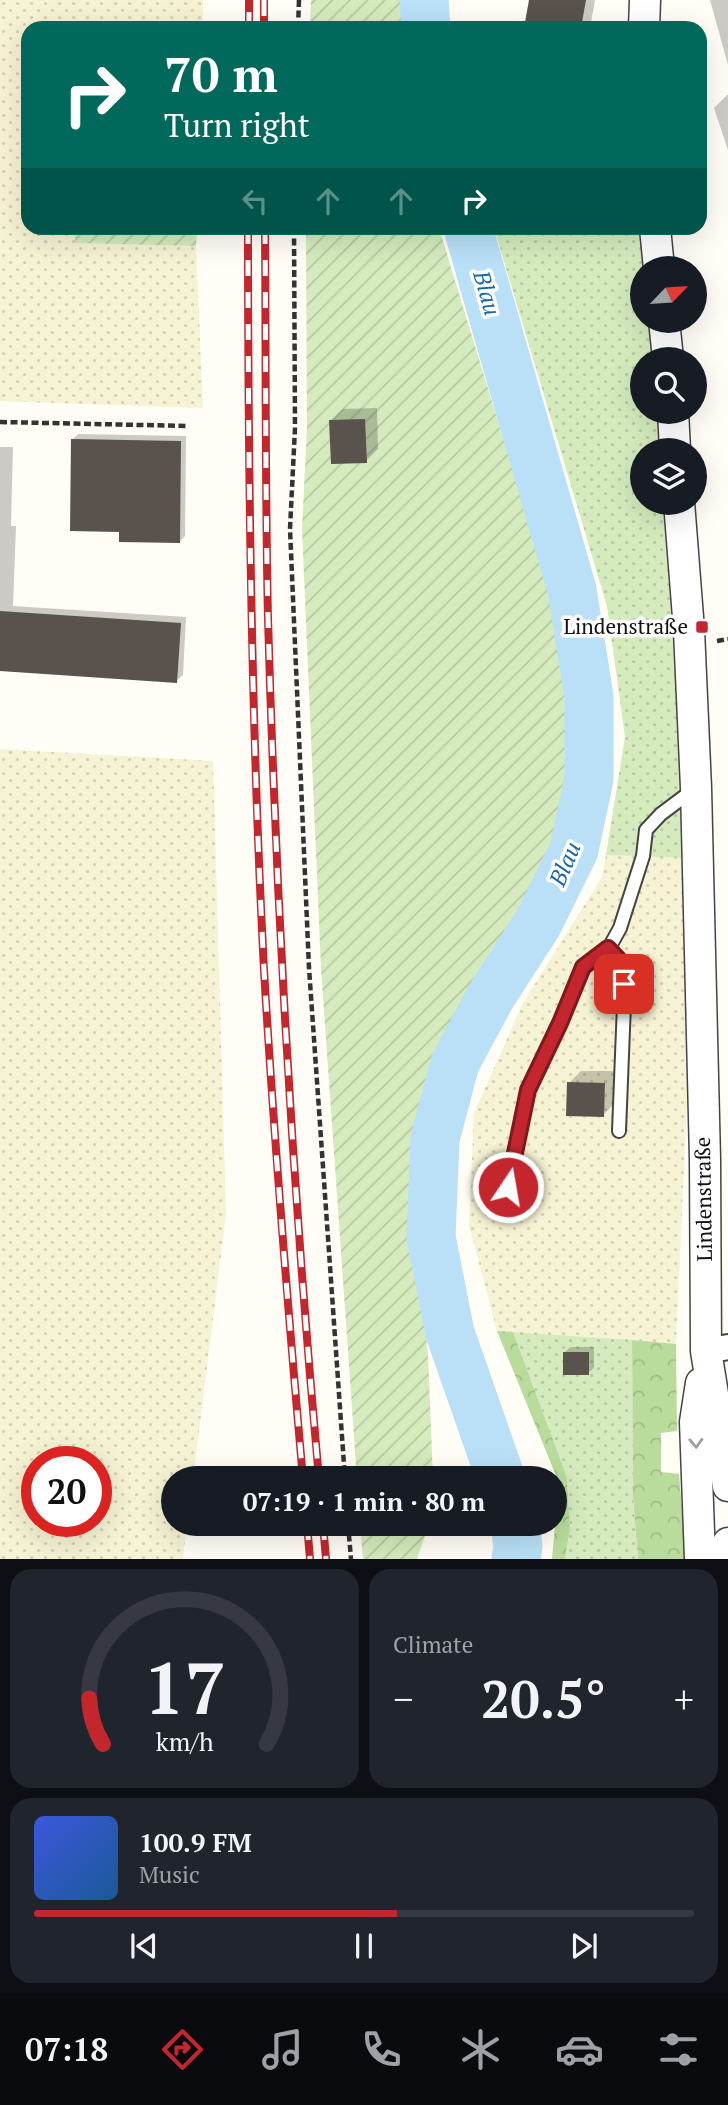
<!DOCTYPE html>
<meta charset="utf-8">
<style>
body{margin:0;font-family:"PT Serif",serif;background:#20242c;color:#f1f3f6;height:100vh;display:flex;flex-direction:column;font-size:26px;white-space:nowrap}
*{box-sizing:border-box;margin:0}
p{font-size:23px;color:#9ea1a6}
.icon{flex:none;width:38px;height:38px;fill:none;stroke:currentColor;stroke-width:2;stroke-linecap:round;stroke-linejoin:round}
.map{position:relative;height:1559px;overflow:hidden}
.details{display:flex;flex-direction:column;gap:10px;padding:10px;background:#0d0f14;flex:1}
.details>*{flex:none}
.top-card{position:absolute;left:21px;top:21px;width:686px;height:214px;border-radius:21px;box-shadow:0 7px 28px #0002;background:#00695c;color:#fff;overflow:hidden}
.needle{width:46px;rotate:65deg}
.tools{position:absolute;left:630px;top:256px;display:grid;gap:14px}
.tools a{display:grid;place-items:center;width:77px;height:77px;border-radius:50%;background:#171b24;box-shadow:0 7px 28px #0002;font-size:35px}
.speed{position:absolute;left:21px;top:1446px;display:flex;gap:14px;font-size:35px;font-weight:700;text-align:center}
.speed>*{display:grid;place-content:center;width:91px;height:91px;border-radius:50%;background:#171b24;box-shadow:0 7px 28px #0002;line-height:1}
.speed .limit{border:10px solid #d22;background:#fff;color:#111}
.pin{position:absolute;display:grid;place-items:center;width:60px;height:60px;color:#fff;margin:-30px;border-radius:14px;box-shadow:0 4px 10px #0006}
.me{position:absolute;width:77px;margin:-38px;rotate:12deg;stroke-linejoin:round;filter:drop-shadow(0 0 5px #0008)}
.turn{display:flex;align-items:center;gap:24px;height:147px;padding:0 28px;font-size:32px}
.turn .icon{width:91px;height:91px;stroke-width:2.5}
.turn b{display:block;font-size:49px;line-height:60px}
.lanes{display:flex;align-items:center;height:66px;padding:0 28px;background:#0003;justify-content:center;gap:35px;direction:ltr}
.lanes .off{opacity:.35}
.big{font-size:52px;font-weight:700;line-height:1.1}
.details .tile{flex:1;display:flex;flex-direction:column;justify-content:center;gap:10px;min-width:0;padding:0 24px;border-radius:21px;background:#20242c}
.details .dial{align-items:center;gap:0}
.dial svg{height:182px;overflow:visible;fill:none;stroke:#363941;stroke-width:7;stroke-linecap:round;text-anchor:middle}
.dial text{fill:#f1f3f6;stroke:none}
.song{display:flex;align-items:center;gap:21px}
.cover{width:84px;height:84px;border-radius:10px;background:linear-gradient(135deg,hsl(230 70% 55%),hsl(210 70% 35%))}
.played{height:7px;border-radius:4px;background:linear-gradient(90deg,#c4262e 55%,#363941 55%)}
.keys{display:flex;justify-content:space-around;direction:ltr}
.heat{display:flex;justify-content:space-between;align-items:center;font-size:38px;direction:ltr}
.details .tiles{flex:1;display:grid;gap:10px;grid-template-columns:1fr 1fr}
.tile:last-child{grid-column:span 2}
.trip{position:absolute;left:161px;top:1466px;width:406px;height:70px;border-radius:35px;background:#171b24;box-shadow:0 7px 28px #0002;font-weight:700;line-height:70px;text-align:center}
.tabs{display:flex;height:112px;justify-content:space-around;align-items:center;background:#090b0e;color:#9ea1a6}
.tabs .icon{width:49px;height:49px}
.tabs .on{color:#c4262e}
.tabs b{font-size:32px;color:#f1f3f6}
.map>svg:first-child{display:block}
.farmland{fill:url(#farmland-dots);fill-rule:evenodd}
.grass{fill:url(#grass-dots)}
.forest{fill:url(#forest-crowns)}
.garden{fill:url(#garden-furrows)}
.shadow{fill:#0003}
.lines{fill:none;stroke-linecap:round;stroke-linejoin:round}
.river{stroke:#b9e0f7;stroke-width:49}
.building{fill:#5a524d}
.service-casing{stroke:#444;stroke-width:16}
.minor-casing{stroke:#444;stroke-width:28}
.tertiary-casing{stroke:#444;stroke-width:33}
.path{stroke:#333;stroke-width:4.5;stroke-dasharray:7 3.5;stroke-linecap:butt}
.service{stroke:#fff;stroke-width:12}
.minor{stroke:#fff;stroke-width:24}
.tertiary{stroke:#fff;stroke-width:30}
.rail-casing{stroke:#c4262e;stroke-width:8}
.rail{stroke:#fff;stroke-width:5;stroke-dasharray:16;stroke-linecap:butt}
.oneway{stroke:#a0a0a0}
.route-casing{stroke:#7f191e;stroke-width:18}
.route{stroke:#c4262e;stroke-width:12}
.poi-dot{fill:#c4262e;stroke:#fff;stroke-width:2.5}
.labels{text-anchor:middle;stroke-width:7;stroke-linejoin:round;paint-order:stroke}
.poi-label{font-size:21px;fill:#111;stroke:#fff;text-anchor:end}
.street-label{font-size:21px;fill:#111;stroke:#fff}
.water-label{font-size:23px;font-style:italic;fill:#1768a6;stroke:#fff}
</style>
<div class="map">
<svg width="728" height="1559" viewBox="0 0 728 1559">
<defs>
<pattern id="farmland-dots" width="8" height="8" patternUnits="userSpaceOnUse" patternTransform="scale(1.75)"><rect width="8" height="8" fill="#f6f3d4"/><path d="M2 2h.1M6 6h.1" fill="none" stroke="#d2cfb5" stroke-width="1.8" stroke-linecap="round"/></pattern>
<pattern id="grass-dots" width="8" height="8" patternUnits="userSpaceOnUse" patternTransform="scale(1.75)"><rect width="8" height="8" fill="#d5ebbd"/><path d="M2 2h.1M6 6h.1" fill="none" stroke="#b6c8a1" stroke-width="1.8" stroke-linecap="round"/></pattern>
<pattern id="forest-crowns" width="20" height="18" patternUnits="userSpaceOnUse" patternTransform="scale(1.75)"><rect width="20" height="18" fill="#b9dc9c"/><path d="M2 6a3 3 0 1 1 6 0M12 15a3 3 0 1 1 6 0" fill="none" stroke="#9ebc85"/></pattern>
<pattern id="garden-furrows" width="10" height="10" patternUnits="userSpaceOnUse" patternTransform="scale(1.75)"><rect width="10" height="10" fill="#d5ebbd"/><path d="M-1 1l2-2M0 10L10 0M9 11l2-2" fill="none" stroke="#b6c8a1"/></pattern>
</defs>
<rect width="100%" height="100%" fill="#fffdf5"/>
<!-- farmland -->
<g class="farmland">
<polygon points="0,0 203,0 203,28 28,28 28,228 75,228 76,243 196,246 203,408 0,401"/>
<path d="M0 749 213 761 226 1215 193 1479H173V1524H187L183 1559H0ZM37 1461H96V1521H37Z"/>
<polygon points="606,855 684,858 688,1080 676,1344 497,1331 469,1225 474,1113 523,1003 602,877"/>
</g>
<!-- grass -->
<g class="grass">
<polygon points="494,228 643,228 647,268 642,268 642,320 652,320 656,359 642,359 642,411 661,411 664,450 642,450 642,502 667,502 684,858 606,855 625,737 607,606"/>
<polygon points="513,1332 632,1340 633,1497 638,1559 565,1559 570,1529 567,1477"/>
</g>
<!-- forest -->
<g class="forest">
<polygon points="497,1331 513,1332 567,1477 570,1529 565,1559 552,1559 559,1483"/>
<polygon points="632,1340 676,1344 677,1431 661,1433 661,1472 679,1474 686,1559 638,1559 633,1497"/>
</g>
<!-- garden -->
<g class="garden">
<polygon points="311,0 402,0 405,28 310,28"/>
<polygon points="75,228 197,228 196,246 75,243"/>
<polygon points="306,228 439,228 550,592 571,692 577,778 563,841 531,913 447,1040 419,1134 416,1238 428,1355 433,1479 357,1479 321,968 302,529 307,428"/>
<polygon points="360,1524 429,1524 417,1559 363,1559"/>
</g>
<!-- shadow -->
<g class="shadow">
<polygon points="531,0 595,0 590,28 525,28"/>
<polygon points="710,0 728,0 728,65"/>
<polygon points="727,95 728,95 728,150 714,108"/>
<polygon points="377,408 378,449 366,461 331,421 343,409"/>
<polygon points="78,434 186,436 185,536 179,542 72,440"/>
<polygon points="0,447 13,447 11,526 16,526 13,606 186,617 183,675 176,681 0,670"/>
<polygon points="581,1071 616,1071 615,1103 603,1115 569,1083"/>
<polygon points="570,1347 594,1347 594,1368 588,1373 565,1352"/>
</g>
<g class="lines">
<!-- river -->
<g class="river">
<polyline points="424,0 426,28"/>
<polyline points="468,228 572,590 589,697 589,779 574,850 538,923 491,996 455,1063 435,1139 431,1237 450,1333 501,1479"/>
<polyline points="515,1524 518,1546 516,1559"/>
</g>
</g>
<!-- building -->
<g class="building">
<polygon points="529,0 586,0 581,28 524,28"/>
<polygon points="365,419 367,463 331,464 329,420"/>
<polygon points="71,439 181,441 180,543 119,542 119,532 70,531"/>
<polygon points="0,611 181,623 177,683 0,671"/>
<polygon points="567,1082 605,1083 604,1117 566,1116"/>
<rect x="563" y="1352" width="26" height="23"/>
</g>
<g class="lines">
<defs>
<g id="service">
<polyline points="609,948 623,964 624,1004 619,1131"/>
<polyline points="508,1187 528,1090 560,1023 583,967 609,948 620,928 643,856 646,830 661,814 693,790"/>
</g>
<polyline id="minor" points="706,1351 728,1347"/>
<g id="tertiary">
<polyline points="644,28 645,0"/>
<polyline points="655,228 659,268"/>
<polyline points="664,320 668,359"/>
<polyline points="673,411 675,450"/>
<polyline points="679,502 689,630 696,788 705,1159 706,1351 728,1486"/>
<polyline points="700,1559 695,1422 701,1383"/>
<polyline points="726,1559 728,1543"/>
</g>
</defs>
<!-- service casing -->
<use href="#service" class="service-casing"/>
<!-- minor casing -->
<use href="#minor" class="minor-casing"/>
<!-- tertiary casing -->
<use href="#tertiary" class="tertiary-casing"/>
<!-- path -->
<g class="path">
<polyline points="298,28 299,0"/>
<polyline points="294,228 295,428 290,529 309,968 345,1479"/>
<polyline points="0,422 189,426"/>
<polyline points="717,641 728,639"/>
<polyline points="348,1524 351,1559"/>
</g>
<!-- service -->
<use href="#service" class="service"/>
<!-- minor -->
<use href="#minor" class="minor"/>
<!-- tertiary -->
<use href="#tertiary" class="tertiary"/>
<defs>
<g id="rail">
<polyline points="264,0 264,28"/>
<polyline points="249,28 249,0"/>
<path d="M248 228C248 475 251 723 264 970 274 1140 288 1309 303 1479"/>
<path d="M265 228C266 358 265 488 268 618 276 905 293 1192 319 1479"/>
<polyline points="307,1524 310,1559"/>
<polyline points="323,1524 326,1559"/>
</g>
</defs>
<!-- rail casing -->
<use href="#rail" class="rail-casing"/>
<!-- rail -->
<use href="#rail" class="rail"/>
</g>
<!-- one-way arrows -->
<defs><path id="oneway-chevron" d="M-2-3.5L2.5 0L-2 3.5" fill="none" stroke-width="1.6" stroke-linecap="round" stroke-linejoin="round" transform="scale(1.75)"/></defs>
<use class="oneway" href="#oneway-chevron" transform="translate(696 1443) rotate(88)"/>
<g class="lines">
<defs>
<polyline id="route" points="508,1187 528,1090 560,1023 583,967 608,948 623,964 624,984"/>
</defs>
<!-- route casing -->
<use href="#route" class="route-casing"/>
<!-- route -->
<use href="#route" class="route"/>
</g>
<!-- markers -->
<rect class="poi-dot" x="695" y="620" width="14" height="14" rx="3.5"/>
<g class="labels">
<!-- poi labels -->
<g class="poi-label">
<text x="688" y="634">Lindenstraße</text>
</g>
<!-- street labels -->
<g class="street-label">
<text transform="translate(704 1199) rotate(-91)" y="7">Lindenstraße</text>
</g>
<!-- water labels -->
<g class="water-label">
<text transform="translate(487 293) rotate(74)" y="8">Blau</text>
<text transform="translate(565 864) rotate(-67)" y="8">Blau</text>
</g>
</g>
</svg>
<div class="tools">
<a><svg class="needle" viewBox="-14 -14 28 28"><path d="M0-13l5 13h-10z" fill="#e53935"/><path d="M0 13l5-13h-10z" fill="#9ea1a6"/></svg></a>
<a><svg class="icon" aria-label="search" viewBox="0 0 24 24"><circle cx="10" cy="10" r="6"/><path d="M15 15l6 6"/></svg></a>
<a><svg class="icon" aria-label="layers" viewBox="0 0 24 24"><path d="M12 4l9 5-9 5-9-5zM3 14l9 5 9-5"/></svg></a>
</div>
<div class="speed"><div class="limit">20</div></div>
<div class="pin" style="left:624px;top:984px;background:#d93025"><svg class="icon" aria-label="arrive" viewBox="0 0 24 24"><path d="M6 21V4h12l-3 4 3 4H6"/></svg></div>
<svg class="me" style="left:508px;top:1187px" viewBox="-20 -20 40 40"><circle r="17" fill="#c4262e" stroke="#fff" stroke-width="3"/><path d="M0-11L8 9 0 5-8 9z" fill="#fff"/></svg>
<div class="trip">07:19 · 1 min · 80 m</div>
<div class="top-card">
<div class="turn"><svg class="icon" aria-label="right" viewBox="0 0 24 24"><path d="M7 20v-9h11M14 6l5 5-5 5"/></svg><div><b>70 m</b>Turn right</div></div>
<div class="lanes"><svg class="icon off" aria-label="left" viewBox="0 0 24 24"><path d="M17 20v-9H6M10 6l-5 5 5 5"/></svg><svg class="icon off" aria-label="ahead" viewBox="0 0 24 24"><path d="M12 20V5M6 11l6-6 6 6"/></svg><svg class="icon off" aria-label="ahead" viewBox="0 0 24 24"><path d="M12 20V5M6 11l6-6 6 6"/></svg><svg class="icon" aria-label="right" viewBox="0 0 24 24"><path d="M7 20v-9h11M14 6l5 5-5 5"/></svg></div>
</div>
</div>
<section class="details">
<div class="tiles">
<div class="tile dial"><svg viewBox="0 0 100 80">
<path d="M14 69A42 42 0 1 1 86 69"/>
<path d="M14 69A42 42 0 0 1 8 49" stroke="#c4262e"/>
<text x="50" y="56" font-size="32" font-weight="700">17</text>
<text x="50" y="72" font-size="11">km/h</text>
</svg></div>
<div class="tile"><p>Climate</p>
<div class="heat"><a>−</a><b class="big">20.5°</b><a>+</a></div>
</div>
<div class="tile">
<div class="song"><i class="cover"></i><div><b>100.9 FM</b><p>Music</p></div></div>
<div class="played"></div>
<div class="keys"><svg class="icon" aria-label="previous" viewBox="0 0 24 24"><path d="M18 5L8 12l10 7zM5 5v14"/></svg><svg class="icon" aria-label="pause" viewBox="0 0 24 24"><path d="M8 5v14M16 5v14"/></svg><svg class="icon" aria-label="next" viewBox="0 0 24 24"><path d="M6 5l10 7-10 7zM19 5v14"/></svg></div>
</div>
</div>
</section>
<nav class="tabs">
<b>07:18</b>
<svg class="icon on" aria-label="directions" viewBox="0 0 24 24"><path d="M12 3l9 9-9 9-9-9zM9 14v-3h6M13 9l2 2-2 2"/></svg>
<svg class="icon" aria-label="music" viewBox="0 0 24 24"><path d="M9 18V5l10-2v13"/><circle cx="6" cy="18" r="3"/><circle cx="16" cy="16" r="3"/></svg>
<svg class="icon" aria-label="phone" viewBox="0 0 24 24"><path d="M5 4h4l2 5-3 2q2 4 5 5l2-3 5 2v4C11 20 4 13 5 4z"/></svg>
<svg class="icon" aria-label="climate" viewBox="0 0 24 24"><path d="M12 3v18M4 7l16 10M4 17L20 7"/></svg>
<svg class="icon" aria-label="car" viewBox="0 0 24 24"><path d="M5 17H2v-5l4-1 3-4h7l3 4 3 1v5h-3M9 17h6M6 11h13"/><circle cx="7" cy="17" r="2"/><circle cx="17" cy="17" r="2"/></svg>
<svg class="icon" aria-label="filters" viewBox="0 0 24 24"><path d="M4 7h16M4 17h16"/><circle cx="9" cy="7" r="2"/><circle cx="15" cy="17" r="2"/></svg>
</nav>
